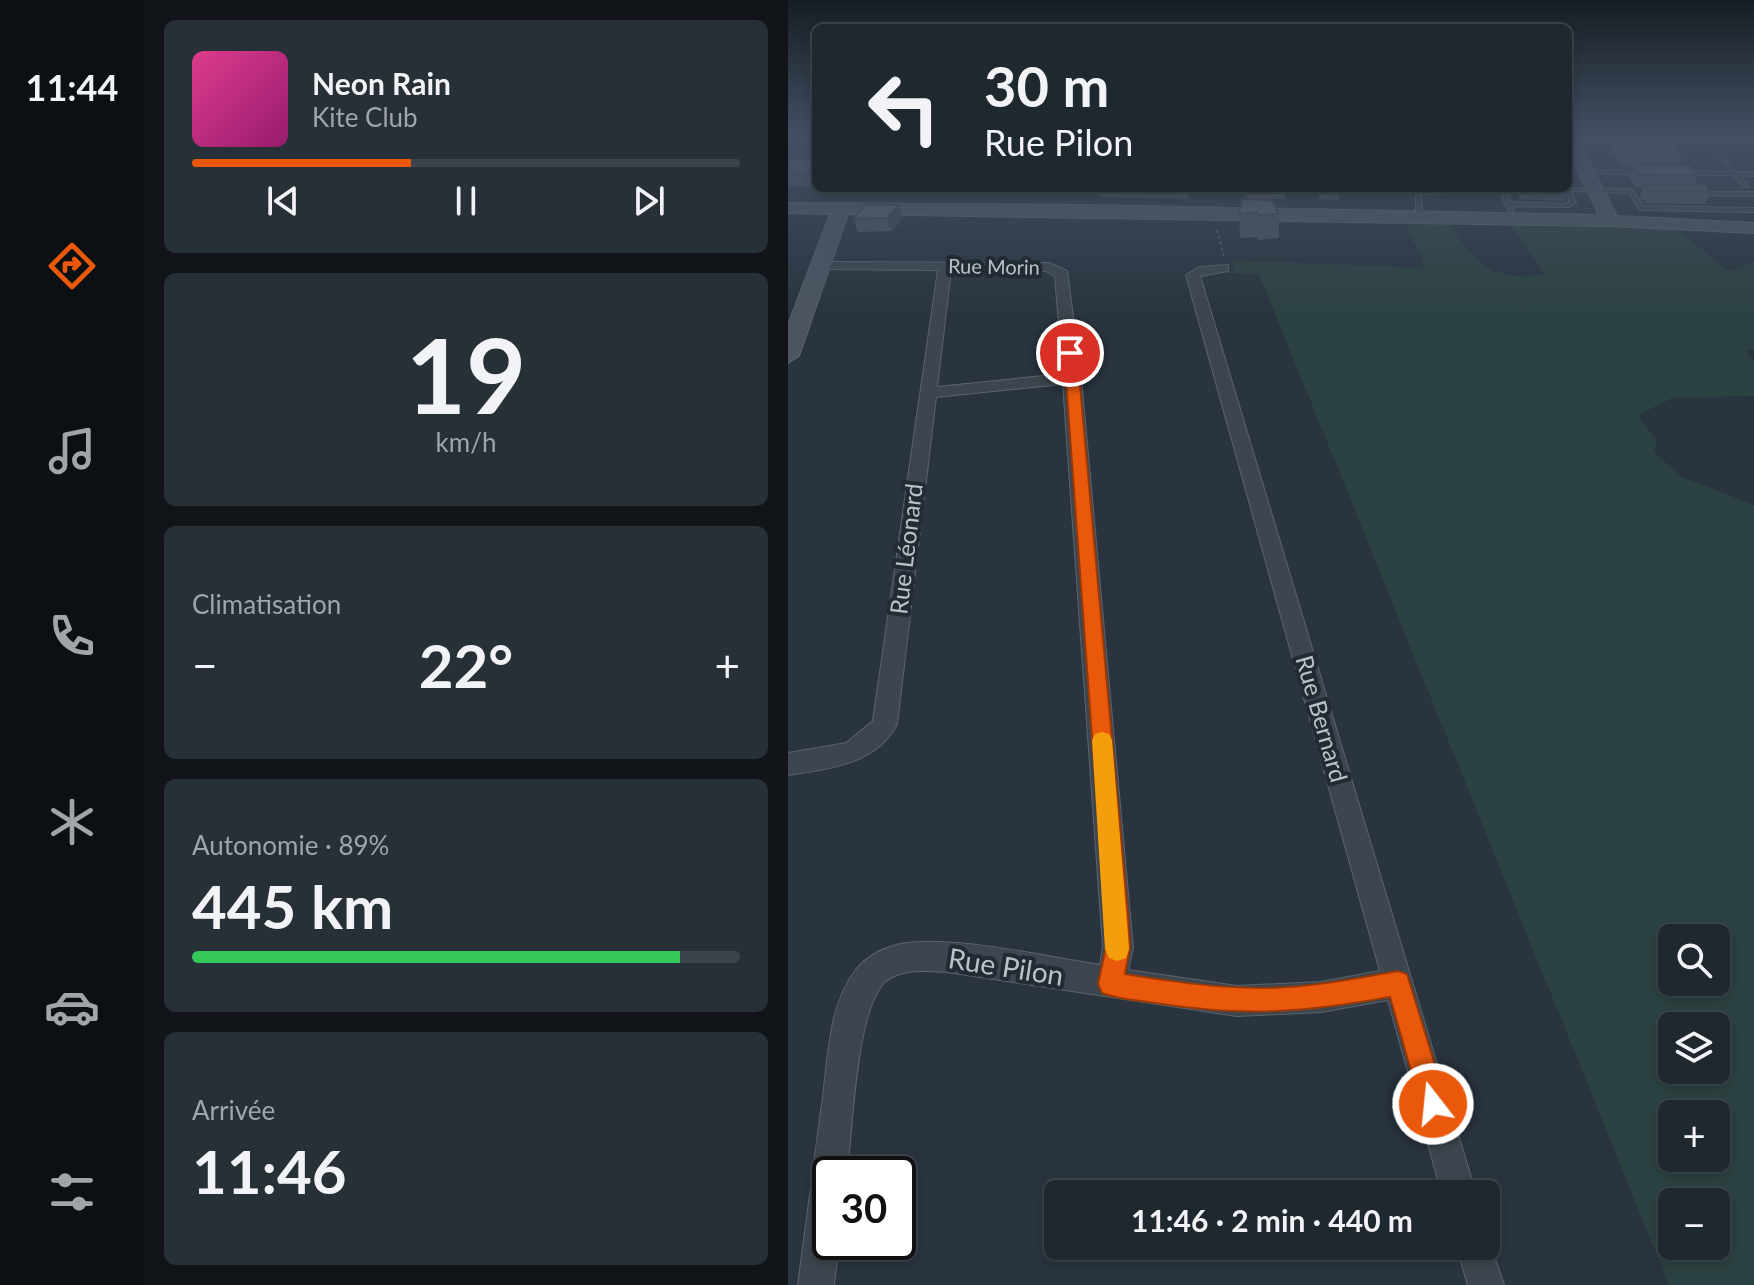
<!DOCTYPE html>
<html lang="fr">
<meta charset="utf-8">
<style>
body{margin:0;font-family:Lato,sans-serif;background:#272f37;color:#f1f3f6;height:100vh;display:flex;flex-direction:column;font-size:30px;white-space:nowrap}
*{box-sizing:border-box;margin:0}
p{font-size:26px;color:#a1a5aa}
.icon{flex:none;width:44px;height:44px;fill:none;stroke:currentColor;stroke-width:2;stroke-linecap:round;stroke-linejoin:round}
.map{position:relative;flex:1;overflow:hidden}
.panel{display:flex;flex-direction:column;gap:20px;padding:20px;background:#11151a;width:644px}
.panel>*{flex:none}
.guide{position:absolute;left:24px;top:24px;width:760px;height:168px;border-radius:12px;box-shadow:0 4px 12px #0003,0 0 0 2px #3c444b;background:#1f272f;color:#f1f3f6;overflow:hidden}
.buttons{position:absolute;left:870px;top:924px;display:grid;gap:16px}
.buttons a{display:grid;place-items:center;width:72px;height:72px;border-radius:12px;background:#1f272f;box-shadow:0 4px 12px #0003,0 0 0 2px #3c444b;font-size:40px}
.speed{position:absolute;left:24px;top:1156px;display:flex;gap:16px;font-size:40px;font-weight:700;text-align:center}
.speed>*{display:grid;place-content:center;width:104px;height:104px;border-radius:50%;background:#1f272f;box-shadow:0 4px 12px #0003,0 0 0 2px #3c444b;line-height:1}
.speed .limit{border:4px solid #111;border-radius:12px;background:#fff;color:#111}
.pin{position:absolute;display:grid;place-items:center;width:68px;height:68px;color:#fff;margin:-34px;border:4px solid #fff;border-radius:50%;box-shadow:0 2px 8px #0007}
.me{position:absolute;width:88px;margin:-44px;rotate:344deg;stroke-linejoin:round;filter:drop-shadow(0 0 6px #0008)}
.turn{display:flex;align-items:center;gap:28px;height:168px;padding:0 40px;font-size:36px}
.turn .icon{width:104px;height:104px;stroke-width:2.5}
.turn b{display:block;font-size:56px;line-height:68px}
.big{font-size:60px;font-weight:700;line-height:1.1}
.panel .card{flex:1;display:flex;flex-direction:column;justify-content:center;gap:12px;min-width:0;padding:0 28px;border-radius:12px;background:#272f37}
.panel .dial{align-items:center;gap:0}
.dial b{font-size:104px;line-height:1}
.song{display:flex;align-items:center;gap:24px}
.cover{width:96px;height:96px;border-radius:12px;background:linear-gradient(135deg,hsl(330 70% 55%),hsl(320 70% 35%))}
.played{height:8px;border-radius:4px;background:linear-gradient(90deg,#ea580c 40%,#3c444b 40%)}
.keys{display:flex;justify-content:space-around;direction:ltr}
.heat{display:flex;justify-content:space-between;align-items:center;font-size:44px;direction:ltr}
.charge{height:12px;border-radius:6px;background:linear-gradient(90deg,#34c759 89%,#3c444b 0)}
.trip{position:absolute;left:256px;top:1180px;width:456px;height:80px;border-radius:12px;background:#1f272f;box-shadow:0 4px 12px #0003,0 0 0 2px #3c444b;font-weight:700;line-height:80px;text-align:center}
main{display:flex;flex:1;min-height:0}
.dock{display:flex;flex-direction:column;width:144px;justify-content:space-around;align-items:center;background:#0c1013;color:#a1a5aa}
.dock .icon{width:56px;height:56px}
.dock .active{color:#ea580c}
.dock b{font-size:36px;color:#f1f3f6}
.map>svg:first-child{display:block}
.green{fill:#2c4141;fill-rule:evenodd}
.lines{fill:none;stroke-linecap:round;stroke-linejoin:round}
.lane-casing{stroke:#5b646c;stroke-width:2}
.street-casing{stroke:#5b646c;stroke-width:2}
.secondary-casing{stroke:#5b646c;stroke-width:2}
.path{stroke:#4b5e5f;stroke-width:2;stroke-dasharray:3 3;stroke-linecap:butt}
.lane{fill:#3d464f;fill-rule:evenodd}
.street{fill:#3d464f;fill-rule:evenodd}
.secondary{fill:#4c5561;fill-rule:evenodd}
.wall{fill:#49525d}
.shaded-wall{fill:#3c424c}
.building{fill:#555f6c;stroke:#3c424c;stroke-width:2}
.route{fill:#ea580c;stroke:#983908;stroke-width:2}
.slow{fill:#f59e0b}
.labels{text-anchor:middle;stroke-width:8;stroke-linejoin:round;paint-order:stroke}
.far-street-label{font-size:20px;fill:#bac1c9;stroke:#222b34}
.street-label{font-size:24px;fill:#bac1c9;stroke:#222b34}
.near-street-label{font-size:28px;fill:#bac1c9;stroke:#222b34}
</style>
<main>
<nav class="dock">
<b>11:44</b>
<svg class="icon active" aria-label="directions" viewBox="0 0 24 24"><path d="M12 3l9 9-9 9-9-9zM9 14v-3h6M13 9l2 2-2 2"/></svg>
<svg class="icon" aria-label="music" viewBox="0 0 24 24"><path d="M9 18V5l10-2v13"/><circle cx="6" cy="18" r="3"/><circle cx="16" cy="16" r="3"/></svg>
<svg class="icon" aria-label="phone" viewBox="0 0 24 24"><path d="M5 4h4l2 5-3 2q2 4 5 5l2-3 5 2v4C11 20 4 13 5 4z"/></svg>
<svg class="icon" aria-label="climate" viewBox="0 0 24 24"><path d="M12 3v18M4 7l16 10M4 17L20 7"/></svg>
<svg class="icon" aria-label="car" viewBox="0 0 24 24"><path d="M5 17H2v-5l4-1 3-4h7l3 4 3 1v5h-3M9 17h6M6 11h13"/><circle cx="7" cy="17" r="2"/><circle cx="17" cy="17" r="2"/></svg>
<svg class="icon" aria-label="filters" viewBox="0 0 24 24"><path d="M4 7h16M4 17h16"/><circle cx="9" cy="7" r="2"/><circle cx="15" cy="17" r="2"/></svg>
</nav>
<section class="panel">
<div class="card">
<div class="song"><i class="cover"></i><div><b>Neon Rain</b><p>Kite Club</p></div></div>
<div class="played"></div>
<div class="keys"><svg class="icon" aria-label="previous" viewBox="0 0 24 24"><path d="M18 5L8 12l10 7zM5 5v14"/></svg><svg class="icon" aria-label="pause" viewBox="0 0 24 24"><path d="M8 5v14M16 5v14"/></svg><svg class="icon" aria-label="next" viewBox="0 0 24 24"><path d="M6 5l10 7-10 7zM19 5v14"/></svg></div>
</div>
<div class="card dial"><b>19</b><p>km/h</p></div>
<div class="card"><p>Climatisation</p>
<div class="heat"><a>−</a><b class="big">22°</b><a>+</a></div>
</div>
<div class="card"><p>Autonomie · 89%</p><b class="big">445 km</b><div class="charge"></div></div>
<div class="card"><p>Arrivée</p><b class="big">11:46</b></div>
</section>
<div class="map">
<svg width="966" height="1285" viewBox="0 0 966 1285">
<rect width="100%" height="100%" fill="#29343f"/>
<!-- green -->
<path class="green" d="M625 221 662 222C686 265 708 283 757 274L721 223 888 228 940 271 966 262V349L957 351 966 360V396L884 398 850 415 869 441 866 452 892 476 966 505V1285H881L471 274 438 273 446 270 444 260 635 268 633 257 618 225H627ZM884 938H928V982H884ZM884 1026H928V1070H884ZM884 1114H928V1158H884ZM884 1202H928V1246H884Z"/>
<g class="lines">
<defs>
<g id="lane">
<polygon points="781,137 837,138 840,140 837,142 781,141"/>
<polygon points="868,139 966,139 966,143 870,142"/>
<polygon points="934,157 949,172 966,172 966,176 952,175 960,185 960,187 956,187 946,175 895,175 892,173 895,171 943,172 931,159"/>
<polygon points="796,170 854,171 857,173 854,175 798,173"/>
<polygon points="711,188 717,188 723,202 777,204 782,202 777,191 766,191 764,188 843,189 845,190 855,206 966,208 966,212 853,210 851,209 841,193 783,191 788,203 780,207 724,206 726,211 723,213 720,211"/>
<polygon points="696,189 698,190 698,192 633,194 634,217 631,219 628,217 628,191"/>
<polygon points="905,192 966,192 966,196 907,195 905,194"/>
</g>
<g id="street">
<path d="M26 262 261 263 279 271 293 378 342 915 345 947 340 970 449 986 533 982 592 971 398 275 411 267 440 265V271L412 276 688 1194H654L600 1000 533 1012 449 1016 159 972C140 971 114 968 98 981 68 1006 64 1132 59 1174H42V1242H51L46 1285H10C18 1227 25 1169 33 1111 40 1067 39 1007 67 971 77 958 93 949 108 945 157 933 259 957 312 965L315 947 275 384 148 397 109 724C89 764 40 769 0 775V753L58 743 85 721 150 270 31 269 26 268ZM163 270 258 271 267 276 275 374 149 387Z"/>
<polygon points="698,1233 716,1285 680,1285 668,1246 698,1246"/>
</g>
<polygon id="secondary" points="780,135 788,136 829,216 966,223 966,233 823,226 60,214 11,356 0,363 0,325 42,214 0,213 0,203 296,205 811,215 780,151"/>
</defs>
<!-- lane casing -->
<use href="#lane" class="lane-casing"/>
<!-- street casing -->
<use href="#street" class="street-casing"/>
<!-- secondary casing -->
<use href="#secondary" class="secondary-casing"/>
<!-- path -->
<g class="path">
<polyline points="301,192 313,193"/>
<polyline points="429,230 436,257"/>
</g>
<!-- lane -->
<use href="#lane" class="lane"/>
<!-- street -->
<use href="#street" class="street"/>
<!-- secondary -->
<use href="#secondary" class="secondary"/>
</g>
<!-- wall -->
<g class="wall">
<polygon points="822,135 878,135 894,156 891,165 909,176 906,185 922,192 917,204 857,203 852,196 855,187 847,187 840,177 843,167 834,167 820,144"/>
<polygon points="0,159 28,159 28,187 0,186"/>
<polygon points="118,188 164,188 159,194 119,193"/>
<polygon points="311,188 403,188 400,199 312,197"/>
<polygon points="458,188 504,188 503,193 497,193 497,199 476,199 491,214 491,238 470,240 469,237 452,238 451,214 457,199"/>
<polygon points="531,188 551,188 550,200 531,199"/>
<polygon points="728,188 780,188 777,201 732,199"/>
<polygon points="111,205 115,218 104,231 70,232 65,219"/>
</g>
<!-- shaded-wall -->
<polygon class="shaded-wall" points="111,205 115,218 104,231 99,218"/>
<!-- building -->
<g class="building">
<polygon points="824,135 878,135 894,156 837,155"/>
<rect x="0" y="159" width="28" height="15"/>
<polygon points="844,165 901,165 909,176 850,175"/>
<polygon points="856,184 917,185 922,192 861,191"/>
<polygon points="458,188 474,188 476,193 457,193"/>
<polygon points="454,199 484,200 491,214 470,215 469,212 451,214"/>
<polygon points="78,204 111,205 99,218 65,219"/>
</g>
<!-- sky -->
<linearGradient id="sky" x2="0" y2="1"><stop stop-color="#171d23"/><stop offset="0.43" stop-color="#435063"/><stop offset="1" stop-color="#435063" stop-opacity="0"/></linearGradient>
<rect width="966" height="315" fill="url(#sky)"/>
<!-- route -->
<path class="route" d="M282 349 289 353 340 915 342 947 337 974C382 981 427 988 474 988 519 988 565 979 610 971L619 974 659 1104 655 1113 645 1117 635 1113 602 997C519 1012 458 1017 374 1004 355 1001 332 1000 314 993L310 984 318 947 317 915 276 353Z"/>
<!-- slow -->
<polygon class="slow" points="314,732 321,734 324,740 341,949 338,958 329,961 321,958 317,949 304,740 307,734"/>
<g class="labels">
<!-- far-street labels -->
<g class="far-street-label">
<text transform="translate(206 267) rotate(1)" y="7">Rue Morin</text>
</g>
<!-- street labels -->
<g class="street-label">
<text transform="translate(119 549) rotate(-83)" y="8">Rue Léonard</text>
<text transform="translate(533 719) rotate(74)" y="8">Rue Bernard</text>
</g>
<!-- near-street labels -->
<g class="near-street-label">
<text transform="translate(218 967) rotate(9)" y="10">Rue Pilon</text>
</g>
</g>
</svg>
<div class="buttons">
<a><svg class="icon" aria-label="search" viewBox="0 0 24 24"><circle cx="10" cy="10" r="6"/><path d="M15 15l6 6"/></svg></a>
<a><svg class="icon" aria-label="layers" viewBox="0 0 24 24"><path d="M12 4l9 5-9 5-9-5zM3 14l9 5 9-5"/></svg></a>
<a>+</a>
<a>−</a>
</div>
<div class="speed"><div class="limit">30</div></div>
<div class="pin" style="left:282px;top:353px;background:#d93025"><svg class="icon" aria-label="arrive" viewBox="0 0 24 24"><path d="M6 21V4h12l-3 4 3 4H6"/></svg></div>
<svg class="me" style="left:645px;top:1104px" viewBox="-20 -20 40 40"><circle r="17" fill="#ea580c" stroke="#fff" stroke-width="3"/><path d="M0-11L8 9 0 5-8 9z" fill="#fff"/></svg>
<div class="trip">11:46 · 2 min · 440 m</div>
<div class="guide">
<div class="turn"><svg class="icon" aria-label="left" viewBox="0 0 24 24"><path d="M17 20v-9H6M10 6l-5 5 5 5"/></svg><div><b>30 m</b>Rue Pilon</div></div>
</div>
</div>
</main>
